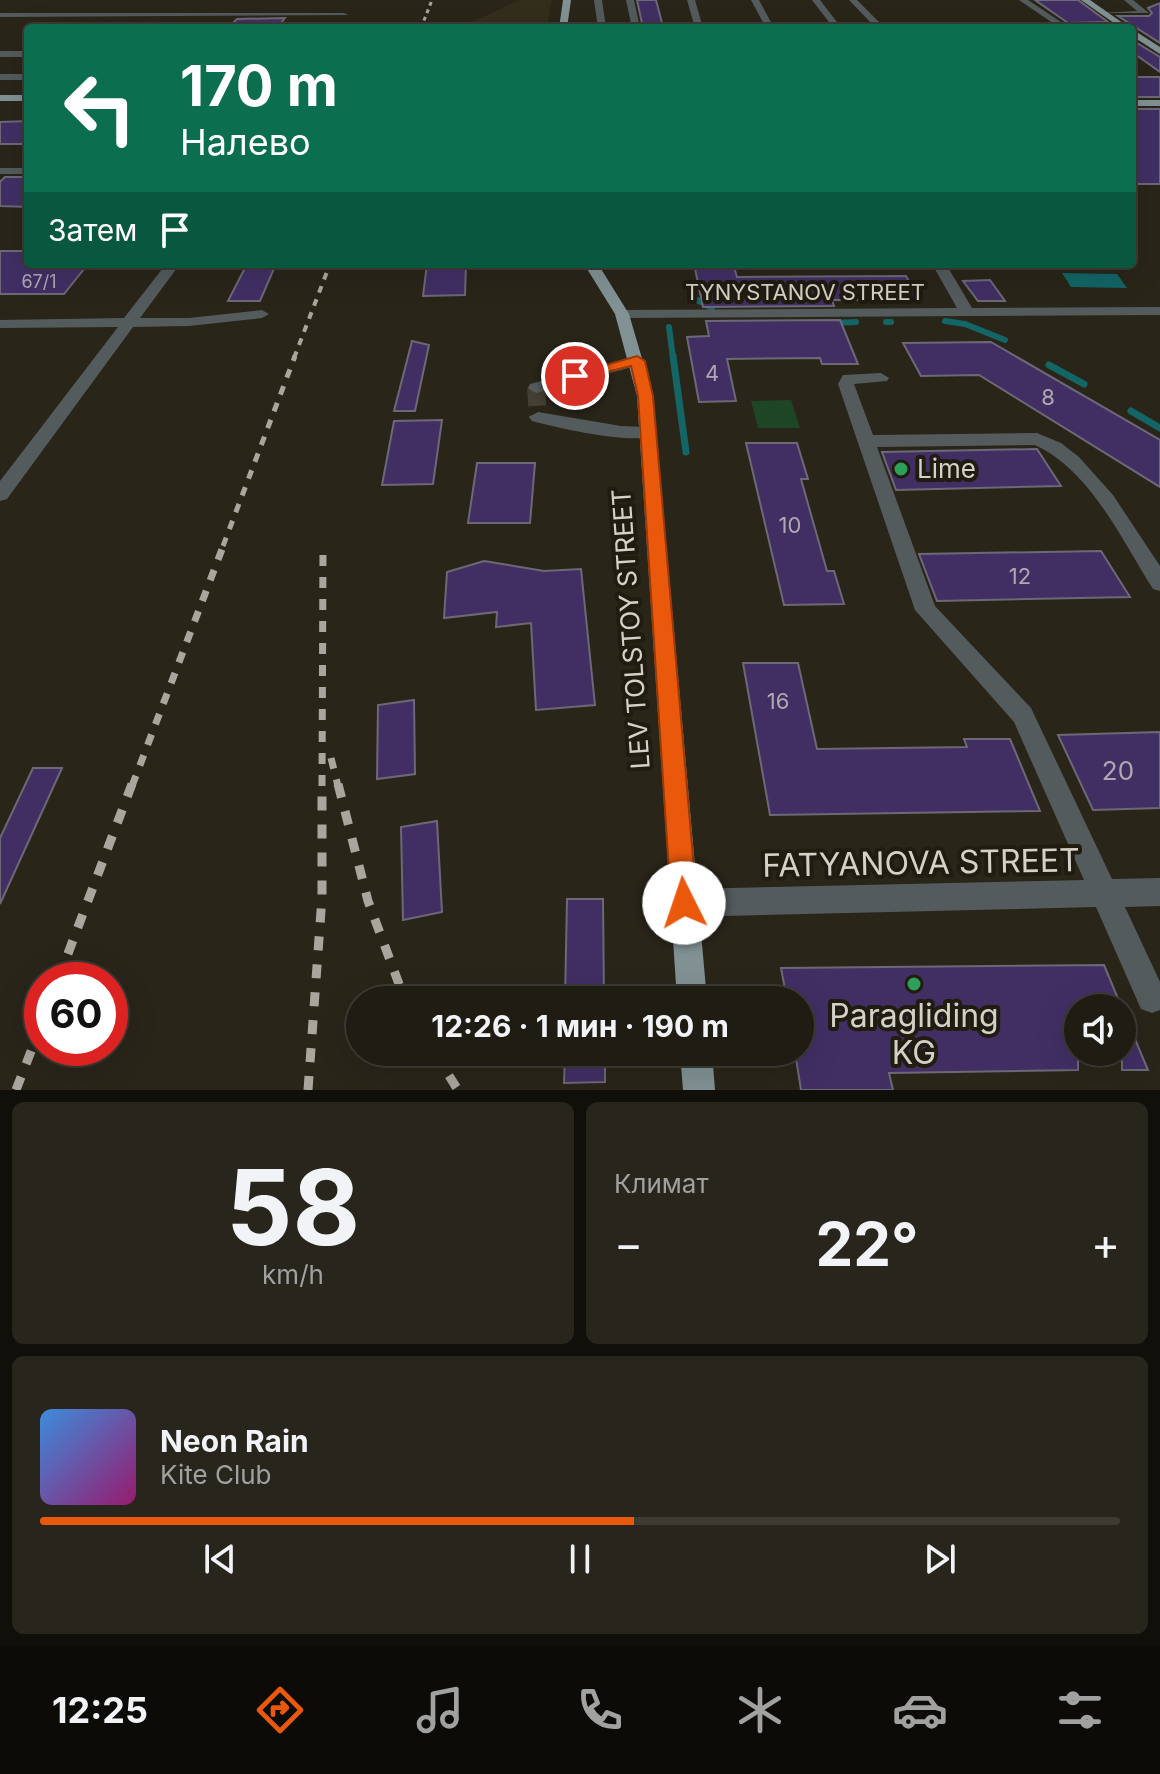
<!DOCTYPE html>
<html lang="ru">
<meta charset="utf-8">
<style>
body{margin:0;font-family:Inter,sans-serif;background:#27251c;color:#f1f3f6;height:100vh;display:flex;flex-direction:column;font-size:30px;white-space:nowrap}
*{box-sizing:border-box;margin:0}
p{font-size:26px;color:#a1a1a0}
.icon{flex:none;width:44px;height:44px;fill:none;stroke:currentColor;stroke-width:2;stroke-linecap:round;stroke-linejoin:round}
.map{position:relative;height:1090px;overflow:hidden}
.sheet{display:flex;flex-direction:column;gap:12px;padding:12px;background:#110f0a;flex:1}
.sheet>*{flex:none}
.top-card{position:absolute;left:24px;top:24px;width:1112px;height:244px;border-radius:8px;box-shadow:0 8px 32px #0002,0 0 0 2px #3c3a33;background:#0b6e4f;color:#fff;overflow:hidden}
.tools{position:absolute;left:1064px;top:994px;display:grid;gap:16px}
.tools a{display:grid;place-items:center;width:72px;height:72px;border-radius:50%;background:#1f1c13;box-shadow:0 8px 32px #0002,0 0 0 2px #3c3a33;font-size:40px}
.speed{position:absolute;left:24px;top:962px;display:flex;gap:16px;font-size:40px;font-weight:700;text-align:center}
.speed>*{display:grid;place-content:center;width:104px;height:104px;border-radius:50%;background:#1f1c13;box-shadow:0 8px 32px #0002,0 0 0 2px #3c3a33;line-height:1}
.speed .limit{border:12px solid #d22;background:#fff;color:#111}
.pin{position:absolute;display:grid;place-items:center;width:68px;height:68px;color:#fff;margin:-34px;border:4px solid #fff;border-radius:50%;box-shadow:0 2px 8px #0007}
.me{position:absolute;width:88px;margin:-44px;rotate:356deg;stroke-linejoin:round;filter:drop-shadow(0 0 6px #0008)}
.turn{display:flex;align-items:center;gap:28px;height:168px;padding:0 24px;font-size:36px}
.turn .icon{width:104px;height:104px;stroke-width:2.5}
.turn b{display:block;font-size:56px;line-height:68px}
.then{display:flex;align-items:center;height:76px;padding:0 24px;background:#0003;gap:16px;font-size:30px}
.big{font-size:60px;font-weight:700;line-height:1.1}
.sheet .tile{flex:1;display:flex;flex-direction:column;justify-content:center;gap:12px;min-width:0;padding:0 28px;border-radius:12px;background:#27251c}
.sheet .dial{align-items:center;gap:0}
.dial b{font-size:104px;line-height:1}
.song{display:flex;align-items:center;gap:24px}
.cover{width:96px;height:96px;border-radius:12px;background:linear-gradient(135deg,hsl(210 70% 55%),hsl(320 70% 35%))}
.played{height:8px;border-radius:4px;background:linear-gradient(90deg,#ea580c 55%,#3c3a33 55%)}
.keys{display:flex;justify-content:space-around;direction:ltr}
.heat{display:flex;justify-content:space-between;align-items:center;font-size:44px;direction:ltr}
.sheet .tiles{flex:1;display:grid;gap:12px;grid-template-columns:1fr 1fr}
.tile:last-child{grid-column:span 2}
.trip{position:absolute;left:346px;top:986px;width:468px;height:80px;border-radius:40px;background:#1f1c13;box-shadow:0 8px 32px #0002,0 0 0 2px #3c3a33;font-weight:700;line-height:80px;text-align:center}
.tabs{display:flex;height:128px;justify-content:space-around;align-items:center;background:#0c0b08;color:#a1a1a0}
.tabs .icon{width:56px;height:56px}
.tabs .current{color:#ea580c}
.tabs b{font-size:36px;color:#f1f3f6}
.map>svg:first-child{display:block}
.built{fill:#332d1c}
.green{fill:#1d4526}
.water{fill:#136566}
.lines{fill:none;stroke-linecap:round;stroke-linejoin:round}
.stream-far1{stroke:#136566;stroke-width:6}
.stream{stroke:#136566;stroke-width:7}
.building{fill:#412f64;stroke:#6c6876;stroke-width:2}
.minor-tunnel{stroke:#433f33;stroke-width:18;stroke-dasharray:18 9;stroke-linecap:butt}
.minor{fill:#545b5d;fill-rule:evenodd}
.major{fill:#819194;fill-rule:evenodd}
.rail-far4{stroke:#a9a69d;stroke-width:3;stroke-dasharray:4 4;stroke-linecap:butt}
.rail-far3{stroke:#a9a69d;stroke-width:4;stroke-dasharray:7 7;stroke-linecap:butt}
.rail-far2{stroke:#a9a69d;stroke-width:5;stroke-dasharray:9 9;stroke-linecap:butt}
.rail-far1{stroke:#a9a69d;stroke-width:7;stroke-dasharray:11 11;stroke-linecap:butt}
.rail{stroke:#a9a69d;stroke-width:9;stroke-dasharray:14 14;stroke-linecap:butt}
.route{fill:#ea580c;stroke:#983908;stroke-width:2}
.leisure-dot{fill:#2e9e5b;stroke:#201c10;stroke-width:3}
.labels{text-anchor:middle;stroke-width:8;stroke-linejoin:round;paint-order:stroke}
.far-number-label{font-size:18px;fill:#afa8b0}
.far-street-label{font-size:22px;fill:#d4d1c9;stroke:#201c10}
.number-label{font-size:22px;fill:#afa8b0}
.poi-label{font-size:26px;fill:#d4d1c9;stroke:#201c10;text-anchor:start}
.street-label{font-size:26px;fill:#d4d1c9;stroke:#201c10}
.near-number-label{font-size:26px;fill:#afa8b0}
.near-street-label{font-size:32px;fill:#d4d1c9;stroke:#201c10}
.near-poi-label{font-size:32px;fill:#d4d1c9;stroke:#201c10}
</style>
<div class="map">
<svg width="1160" height="1090" viewBox="0 0 1160 1090">
<rect width="100%" height="100%" fill="#292519"/>
<!-- built -->
<polygon class="built" points="519,0 552,0 547,28 459,28"/>
<!-- green -->
<polygon class="green" points="791,400 800,428 758,428 751,401"/>
<!-- water -->
<polygon class="water" points="1062,273 1117,274 1127,288 1071,287"/>
<g class="lines">
<!-- stream-far1 -->
<g class="stream-far1">
<polyline points="697,300 712,308"/>
<polyline points="945,321 965,324 1005,340"/>
<polyline points="886,322 891,322"/>
<polyline points="833,323 856,322"/>
<polyline points="669,327 673,358"/>
</g>
<!-- stream -->
<g class="stream">
<polyline points="673,356 686,452"/>
<polyline points="1049,365 1084,384"/>
<polyline points="1131,411 1160,428"/>
</g>
</g>
<!-- building -->
<g class="building">
<polygon points="637,0 656,0 662,23 642,23"/>
<polygon points="1035,0 1078,0 1108,22 1068,23"/>
<polygon points="1160,3 1160,43 1118,16 1149,16 1152,13 1148,8"/>
<polygon points="285,18 277,28 228,28 237,19"/>
<polygon points="1132,40 1160,57 1160,72 1132,52"/>
<rect x="1132" y="77" width="28" height="20"/>
<rect x="1132" y="109" width="28" height="75"/>
<polygon points="28,121 28,144 0,144 0,122"/>
<polygon points="5,177 28,177 28,207 0,206 0,182"/>
<polygon points="0,251 28,251 28,264 88,264 64,294 0,294"/>
<polygon points="247,264 276,264 260,301 228,301"/>
<polygon points="427,264 466,264 465,295 423,296"/>
<polygon points="694,264 733,264 737,277 906,276 919,300 832,300 834,306 703,307"/>
<polygon points="990,280 1005,301 978,301 963,281"/>
<polygon points="840,320 858,364 822,364 820,358 727,359 736,401 699,402 687,337 709,336 706,321"/>
<polygon points="412,341 429,345 415,411 394,411"/>
<polygon points="991,342 1160,440 1160,487 979,375 921,376 903,343"/>
<polygon points="442,420 433,484 382,485 394,421"/>
<polygon points="746,443 797,443 808,479 801,479 827,571 834,571 844,604 784,605"/>
<polygon points="1037,449 1061,486 896,490 882,452"/>
<polygon points="477,463 535,463 530,523 468,523"/>
<polygon points="1101,551 1130,597 937,601 919,554"/>
<polygon points="484,561 544,571 581,569 595,705 536,710 531,623 496,627 497,612 444,618 447,572"/>
<polygon points="743,663 798,663 817,749 967,747 964,739 1010,739 1040,811 770,815"/>
<polygon points="414,700 415,774 377,779 378,705"/>
<polygon points="1160,732 1160,808 1093,810 1058,735"/>
<polygon points="33,768 62,768 0,904 0,838"/>
<polygon points="437,821 442,912 403,920 401,827"/>
<polygon points="567,899 603,899 604,1000 565,1000"/>
<polygon points="1104,965 1122,1008 1078,1008 1078,1070 889,1073 893,1090 801,1090 795,1052 800,1052 800,1000 787,1000 781,968"/>
<polygon points="1122,1008 1148,1070 1122,1070"/>
<polygon points="565,1052 605,1052 605,1082 564,1083"/>
</g>
<g class="lines">
<!-- minor-tunnel -->
<polyline class="minor-tunnel" points="536,388 538,417"/>
<!-- minor -->
<g class="minor">
<polygon points="594,0 602,0 606,28 598,28"/>
<polygon points="626,0 634,0 640,28 632,28"/>
<polygon points="687,0 695,0 703,28 695,28"/>
<polygon points="751,0 759,0 774,28 766,28"/>
<polygon points="812,0 820,0 840,26 874,26 849,0 857,0 885,28 782,28 832,26"/>
<polygon points="1019,0 1028,0 1070,28 1060,28"/>
<polygon points="1124,0 1133,0 1149,13 1100,13 1137,11"/>
<polygon points="0,13 344,13 348,15 0,17"/>
<polygon points="1125,25 1128,28 1074,28 1078,26"/>
<rect x="0" y="51" width="28" height="6"/>
<rect x="0" y="74" width="28" height="6"/>
<rect x="0" y="168" width="28" height="6"/>
<polygon points="166,264 180,264 140,318 189,318 262,310 269,314 262,318 189,326 133,327 7,499 0,501 0,481 118,327 0,328 0,320 124,318"/>
<polygon points="932,264 946,264 972,308 1160,307 1160,315 622,318 615,314 622,310 957,308"/>
<polygon points="637,356 645,361 643,364 536,393 528,388 530,384"/>
<path d="M881 373 889 378 887 381 854 384 873 435 1037 433 1061 443 1079 457 1113 495 1160 566V591L1153 589C1121 539 1091 471 1035 445L877 447 935 606 1031 708 1112 879 1160 878V906L1125 907 1160 982V1010L1152 1013 1141 1009 1096 907 684 917 674 913 670 903 674 893 684 889 1084 880 1014 722 915 610 838 384 843 375Z"/>
<path d="M538 412 621 426 648 427 657 433C643 448 554 427 532 421L529 417Z"/>
</g>
<!-- major -->
<g class="major">
<polygon points="563,0 571,0 567,28 559,28"/>
<polygon points="1081,0 1090,0 1130,28 1121,28"/>
<polygon points="1132,29 1160,47 1160,54 1132,36"/>
<rect x="0" y="95" width="28" height="6"/>
<rect x="1132" y="100" width="28" height="6"/>
<polygon points="584,264 598,264 629,314 653,396 707,1000 677,1000 637,396 615,314"/>
<polygon points="680,1052 712,1052 715,1090 683,1090"/>
</g>
<!-- rail-far4 -->
<polyline class="rail-far4" points="421,28 432,0"/>
<!-- rail-far3 -->
<polyline class="rail-far3" points="294,358 330,264"/>
<!-- rail-far2 -->
<polyline class="rail-far2" points="223,546 295,356"/>
<!-- rail-far1 -->
<g class="rail-far1">
<polyline points="331,758 338,786"/>
<polyline points="132,786 224,544"/>
<polyline points="322,786 323,548"/>
</g>
<!-- rail -->
<g class="rail">
<polyline points="338,784 368,901 405,1000"/>
<polyline points="58,980 132,784"/>
<polyline points="434,1052 458,1090"/>
<polyline points="16,1090 42,1023"/>
<polyline points="308,1090 322,897 322,784"/>
</g>
</g>
<!-- route -->
<polygon class="route" points="637,356 645,361 653,396 697,903 693,912 684,916 675,912 671,903 638,396 631,366 575,380 568,376"/>
<!-- markers -->
<g class="leisure-dot">
<circle cx="901" cy="469" r="8"/>
<circle cx="914" cy="984" r="8"/>
</g>
<g class="labels">
<!-- far-number labels -->
<g class="far-number-label">
<text x="39" y="288">67/1</text>
</g>
<!-- far-street labels -->
<g class="far-street-label">
<text x="805" y="300">TYNYSTANOV STREET</text>
</g>
<!-- number labels -->
<g class="number-label">
<text x="712" y="381">4</text>
<text x="1048" y="405">8</text>
<text x="790" y="533">10</text>
<text x="1020" y="584">12</text>
<text x="778" y="709">16</text>
</g>
<!-- poi labels -->
<g class="poi-label">
<text x="917" y="478">Lime</text>
</g>
<!-- street labels -->
<g class="street-label">
<text transform="translate(631 629) rotate(-94)" y="9">LEV TOLSTOY STREET</text>
</g>
<!-- near-number labels -->
<g class="near-number-label">
<text x="1118" y="780">20</text>
</g>
<!-- near-street labels -->
<g class="near-street-label">
<text transform="translate(921 863) rotate(-1)" y="11">FATYANOVA STREET</text>
</g>
<!-- near-poi labels -->
<g class="near-poi-label">
<text x="914" y="1027">Paragliding<tspan x="914" dy="37">KG</tspan></text>
</g>
</g>
</svg>
<div class="tools">
<a><svg class="icon" aria-label="sound" viewBox="0 0 24 24"><path d="M4 9h4l5-4v14l-5-4H4zM17 9q2 3 0 6"/></svg></a>
</div>
<div class="speed"><div class="limit">60</div></div>
<div class="pin" style="left:575px;top:376px;background:#d93025"><svg class="icon" aria-label="arrive" viewBox="0 0 24 24"><path d="M6 21V4h12l-3 4 3 4H6"/></svg></div>
<svg class="me" style="left:684px;top:903px" viewBox="-20 -20 40 40"><circle r="19" fill="#fff"/><path d="M0-13L10 11 0 6-10 11z" fill="#ea580c"/></svg>
<div class="trip">12:26 · 1 мин · 190 m</div>
<div class="top-card">
<div class="turn"><svg class="icon" aria-label="left" viewBox="0 0 24 24"><path d="M17 20v-9H6M10 6l-5 5 5 5"/></svg><div><b>170 m</b>Налево</div></div>
<div class="then">Затем<svg class="icon" aria-label="arrive" viewBox="0 0 24 24"><path d="M6 21V4h12l-3 4 3 4H6"/></svg></div>
</div>
</div>
<section class="sheet">
<div class="tiles">
<div class="tile dial"><b>58</b><p>km/h</p></div>
<div class="tile"><p>Климат</p>
<div class="heat"><a>−</a><b class="big">22°</b><a>+</a></div>
</div>
<div class="tile">
<div class="song"><i class="cover"></i><div><b>Neon Rain</b><p>Kite Club</p></div></div>
<div class="played"></div>
<div class="keys"><svg class="icon" aria-label="previous" viewBox="0 0 24 24"><path d="M18 5L8 12l10 7zM5 5v14"/></svg><svg class="icon" aria-label="pause" viewBox="0 0 24 24"><path d="M8 5v14M16 5v14"/></svg><svg class="icon" aria-label="next" viewBox="0 0 24 24"><path d="M6 5l10 7-10 7zM19 5v14"/></svg></div>
</div>
</div>
</section>
<nav class="tabs">
<b>12:25</b>
<svg class="icon current" aria-label="directions" viewBox="0 0 24 24"><path d="M12 3l9 9-9 9-9-9zM9 14v-3h6M13 9l2 2-2 2"/></svg>
<svg class="icon" aria-label="music" viewBox="0 0 24 24"><path d="M9 18V5l10-2v13"/><circle cx="6" cy="18" r="3"/><circle cx="16" cy="16" r="3"/></svg>
<svg class="icon" aria-label="phone" viewBox="0 0 24 24"><path d="M5 4h4l2 5-3 2q2 4 5 5l2-3 5 2v4C11 20 4 13 5 4z"/></svg>
<svg class="icon" aria-label="climate" viewBox="0 0 24 24"><path d="M12 3v18M4 7l16 10M4 17L20 7"/></svg>
<svg class="icon" aria-label="car" viewBox="0 0 24 24"><path d="M5 17H2v-5l4-1 3-4h7l3 4 3 1v5h-3M9 17h6M6 11h13"/><circle cx="7" cy="17" r="2"/><circle cx="17" cy="17" r="2"/></svg>
<svg class="icon" aria-label="filters" viewBox="0 0 24 24"><path d="M4 7h16M4 17h16"/><circle cx="9" cy="7" r="2"/><circle cx="15" cy="17" r="2"/></svg>
</nav>
